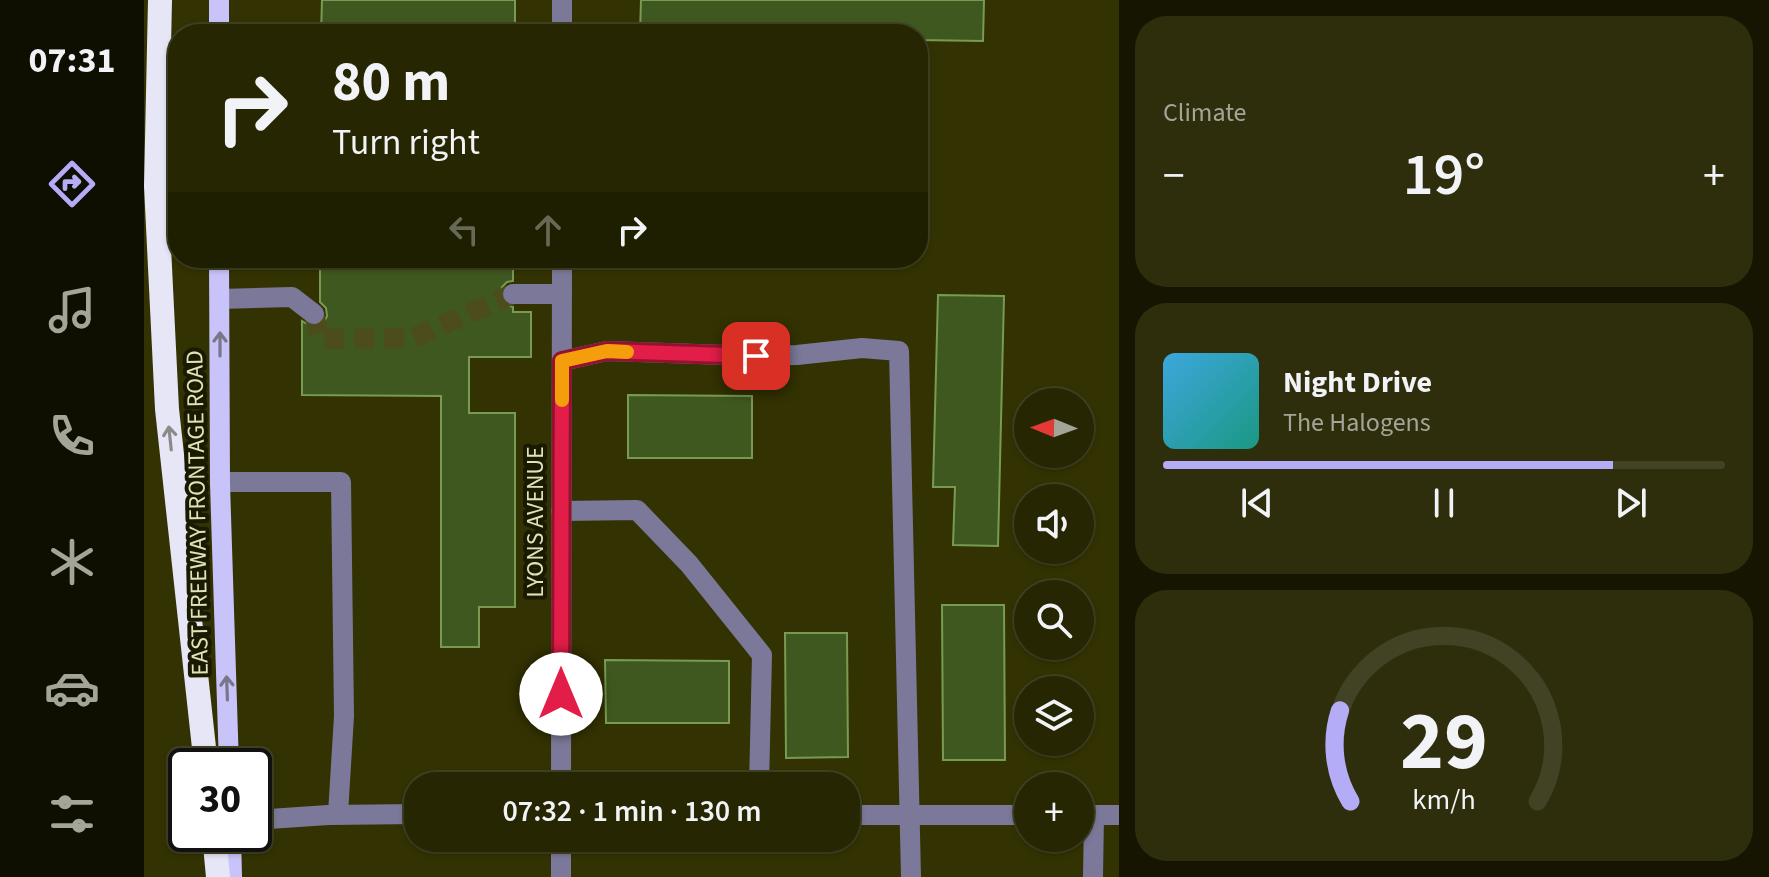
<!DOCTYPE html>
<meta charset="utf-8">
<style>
body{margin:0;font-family:"Source Sans 3",sans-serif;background:#2e2e0c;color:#f1f3f6;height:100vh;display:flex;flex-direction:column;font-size:30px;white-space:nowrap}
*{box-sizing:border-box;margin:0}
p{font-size:26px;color:#a4a599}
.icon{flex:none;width:44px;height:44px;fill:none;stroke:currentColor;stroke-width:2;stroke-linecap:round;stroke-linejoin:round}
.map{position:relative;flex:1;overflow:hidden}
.panel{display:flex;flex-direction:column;gap:16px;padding:16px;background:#151501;width:650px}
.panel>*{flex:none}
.hud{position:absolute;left:24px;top:24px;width:760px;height:244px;border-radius:32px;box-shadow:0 2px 6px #0004,0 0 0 2px #424324;background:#262602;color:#f1f3f6;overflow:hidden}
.needle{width:52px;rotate:271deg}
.tools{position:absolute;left:870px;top:388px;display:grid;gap:16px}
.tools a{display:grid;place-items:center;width:80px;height:80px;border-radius:50%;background:#262602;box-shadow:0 2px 6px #0004,0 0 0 2px #424324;font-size:40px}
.speed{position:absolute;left:24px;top:748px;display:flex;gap:16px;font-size:40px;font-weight:700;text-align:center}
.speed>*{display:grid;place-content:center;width:104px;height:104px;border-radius:50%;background:#262602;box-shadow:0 2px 6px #0004,0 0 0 2px #424324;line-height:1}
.speed .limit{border:4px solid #111;border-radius:12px;background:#fff;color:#111}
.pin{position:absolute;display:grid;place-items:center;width:68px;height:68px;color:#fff;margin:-34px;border-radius:16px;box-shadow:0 4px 12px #0006}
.me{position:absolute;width:88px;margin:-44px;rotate:0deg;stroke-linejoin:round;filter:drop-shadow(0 0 6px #0008)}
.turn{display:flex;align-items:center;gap:28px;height:168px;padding:0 32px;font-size:36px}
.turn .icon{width:104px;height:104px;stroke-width:2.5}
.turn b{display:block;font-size:56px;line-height:68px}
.lanes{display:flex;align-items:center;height:76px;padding:0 32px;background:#0003;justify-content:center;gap:40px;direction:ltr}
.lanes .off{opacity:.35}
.big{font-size:60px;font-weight:600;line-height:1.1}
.panel .widget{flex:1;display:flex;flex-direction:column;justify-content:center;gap:12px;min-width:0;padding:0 28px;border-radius:32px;background:#2e2e0c}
.panel .dial{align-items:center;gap:0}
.dial svg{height:208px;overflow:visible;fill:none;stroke:#424324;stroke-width:7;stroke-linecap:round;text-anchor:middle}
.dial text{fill:#f1f3f6;stroke:none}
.song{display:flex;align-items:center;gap:24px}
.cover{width:96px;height:96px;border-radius:12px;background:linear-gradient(135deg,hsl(200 70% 55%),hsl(170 70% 35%))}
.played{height:8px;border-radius:4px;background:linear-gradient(90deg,#b5acf8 80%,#424324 80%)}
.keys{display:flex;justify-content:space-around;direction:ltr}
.heat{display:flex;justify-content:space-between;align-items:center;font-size:44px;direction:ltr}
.trip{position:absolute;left:260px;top:772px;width:456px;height:80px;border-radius:32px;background:#262602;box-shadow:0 2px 6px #0004,0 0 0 2px #424324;font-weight:600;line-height:80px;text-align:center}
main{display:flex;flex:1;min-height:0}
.menu{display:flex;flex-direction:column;width:144px;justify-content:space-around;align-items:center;background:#0f0f01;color:#a4a599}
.menu .icon{width:56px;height:56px}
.menu .on{color:#b5acf8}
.menu b{font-size:36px;color:#f1f3f6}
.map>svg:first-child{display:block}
.building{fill:#3f5820;stroke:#799b51;stroke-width:2}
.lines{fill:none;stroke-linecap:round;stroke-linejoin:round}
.minor-tunnel{stroke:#4d4c1d;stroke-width:20;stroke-dasharray:20 10;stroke-linecap:butt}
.minor{stroke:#7c7899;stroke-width:20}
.major{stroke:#c8c3f8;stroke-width:20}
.highway{stroke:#e7e6f6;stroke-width:24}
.oneway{stroke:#7a7689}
.oneway2{stroke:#8b8a88}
.route-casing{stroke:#92132f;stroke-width:20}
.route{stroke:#e11d48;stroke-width:14}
.slow{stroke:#f59e0b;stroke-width:14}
.labels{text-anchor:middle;stroke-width:8;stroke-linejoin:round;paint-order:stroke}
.street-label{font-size:24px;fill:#e0e2b8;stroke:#1a1901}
</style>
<main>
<nav class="menu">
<b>07:31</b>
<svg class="icon on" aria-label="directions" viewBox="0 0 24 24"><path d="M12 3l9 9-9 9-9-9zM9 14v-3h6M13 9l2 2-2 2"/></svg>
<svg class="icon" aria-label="music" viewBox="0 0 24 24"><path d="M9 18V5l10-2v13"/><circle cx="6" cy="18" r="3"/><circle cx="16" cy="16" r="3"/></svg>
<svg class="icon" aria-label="phone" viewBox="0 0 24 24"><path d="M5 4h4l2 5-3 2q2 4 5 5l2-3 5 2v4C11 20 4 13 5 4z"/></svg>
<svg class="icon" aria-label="climate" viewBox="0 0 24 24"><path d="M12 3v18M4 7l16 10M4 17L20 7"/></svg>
<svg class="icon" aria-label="car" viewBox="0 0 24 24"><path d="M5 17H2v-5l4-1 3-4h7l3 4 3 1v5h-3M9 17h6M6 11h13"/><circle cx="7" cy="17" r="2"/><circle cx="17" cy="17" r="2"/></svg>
<svg class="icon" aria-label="filters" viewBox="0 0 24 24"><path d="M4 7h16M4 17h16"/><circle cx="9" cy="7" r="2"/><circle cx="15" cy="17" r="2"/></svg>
</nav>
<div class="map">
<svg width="975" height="877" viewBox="0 0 975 877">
<rect width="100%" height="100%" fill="#333202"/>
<!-- building -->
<g class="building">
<polygon points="178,0 371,0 371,34 177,34"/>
<polygon points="497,0 840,0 839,41 774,40 774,34 496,34"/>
<polygon points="176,258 369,258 369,281 363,282 358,287 356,295 362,305 369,307 369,312 387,312 387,357 325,357 325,413 371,413 371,607 335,607 335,647 297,647 297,396 158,395 158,321 168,327 174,326 180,322 183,316 182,308 176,302"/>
<polygon points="794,295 860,296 854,546 809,545 811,487 789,487"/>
<polygon points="484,395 608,396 608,458 484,458"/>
<polygon points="798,605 860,605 861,760 799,760"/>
<polygon points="641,633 703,633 704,757 642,758"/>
<polygon points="461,660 585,661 585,723 462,723"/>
</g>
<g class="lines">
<!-- minor-tunnel -->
<polyline class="minor-tunnel" points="170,314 176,339 269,338 369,294"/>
<!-- minor -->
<g class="minor">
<polyline points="418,34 418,0"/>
<polyline points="369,294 418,294"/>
<polyline points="76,299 148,297 170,314"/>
<polyline points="418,361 463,351 612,356 653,355 718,348 755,351 767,877"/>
<polyline points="76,482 197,482 200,716 194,814"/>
<polyline points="417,511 493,510 545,564 618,655 615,786"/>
<polyline points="417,786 418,258"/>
<polyline points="702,815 884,815"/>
<polyline points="936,815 975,815"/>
<polyline points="110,820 184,815 274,814"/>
<polyline points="417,877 417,838"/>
<polyline points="949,877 950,815"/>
</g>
<!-- major -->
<g class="major">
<polyline points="75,34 75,0"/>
<polyline points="75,258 76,484 85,766"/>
<polyline points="87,834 88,877"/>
</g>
<!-- highway -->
<g class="highway">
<polyline points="16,0 12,186 23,409 62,766"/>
<polyline points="70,834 74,877"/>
</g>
</g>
<!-- one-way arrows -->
<defs><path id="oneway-shaft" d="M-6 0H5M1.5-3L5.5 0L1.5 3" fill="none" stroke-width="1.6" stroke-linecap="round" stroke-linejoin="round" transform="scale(2)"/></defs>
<g class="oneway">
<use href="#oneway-shaft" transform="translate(76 344) rotate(-90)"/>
<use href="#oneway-shaft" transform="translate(83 688) rotate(-92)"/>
</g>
<use class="oneway2" href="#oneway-shaft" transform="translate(26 438) rotate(-96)"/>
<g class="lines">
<defs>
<polyline id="route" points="417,694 418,361 463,351 612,356"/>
</defs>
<!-- route casing -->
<use href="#route" class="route-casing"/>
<!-- route -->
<use href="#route" class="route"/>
<!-- slow -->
<polyline class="slow" points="418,400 418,361 463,351 483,352"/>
</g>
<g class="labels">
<!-- street labels -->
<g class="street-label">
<text transform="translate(53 513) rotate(-91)" y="8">EAST FREEWAY FRONTAGE ROAD</text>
<text transform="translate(391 522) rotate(-90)" y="8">LYONS AVENUE</text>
</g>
</g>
</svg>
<div class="tools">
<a><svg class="needle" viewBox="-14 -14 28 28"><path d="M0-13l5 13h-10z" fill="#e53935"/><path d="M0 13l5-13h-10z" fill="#a4a599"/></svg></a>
<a><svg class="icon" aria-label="sound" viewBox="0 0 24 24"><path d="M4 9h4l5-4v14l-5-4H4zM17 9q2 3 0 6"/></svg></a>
<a><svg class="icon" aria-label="search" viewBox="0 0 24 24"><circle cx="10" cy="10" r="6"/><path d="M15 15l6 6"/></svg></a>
<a><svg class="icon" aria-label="layers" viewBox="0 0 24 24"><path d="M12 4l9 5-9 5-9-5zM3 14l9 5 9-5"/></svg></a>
<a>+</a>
</div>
<div class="speed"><div class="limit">30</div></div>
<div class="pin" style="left:612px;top:356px;background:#d93025"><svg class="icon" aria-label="arrive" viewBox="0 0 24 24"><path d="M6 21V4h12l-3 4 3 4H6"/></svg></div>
<svg class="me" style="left:417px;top:694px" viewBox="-20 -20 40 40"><circle r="19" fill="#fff"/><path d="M0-13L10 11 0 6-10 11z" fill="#e11d48"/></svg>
<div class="trip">07:32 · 1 min · 130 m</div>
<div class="hud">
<div class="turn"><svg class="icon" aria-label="right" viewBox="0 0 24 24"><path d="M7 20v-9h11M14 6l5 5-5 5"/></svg><div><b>80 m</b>Turn right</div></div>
<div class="lanes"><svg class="icon off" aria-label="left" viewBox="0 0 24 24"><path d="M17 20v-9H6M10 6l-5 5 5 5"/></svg><svg class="icon off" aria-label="ahead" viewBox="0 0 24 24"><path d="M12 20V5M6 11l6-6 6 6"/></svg><svg class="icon" aria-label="right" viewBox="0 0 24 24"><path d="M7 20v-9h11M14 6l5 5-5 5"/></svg></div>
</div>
</div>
<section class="panel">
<div class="widget"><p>Climate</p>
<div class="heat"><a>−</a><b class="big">19°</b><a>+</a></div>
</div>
<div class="widget">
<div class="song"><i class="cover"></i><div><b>Night Drive</b><p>The Halogens</p></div></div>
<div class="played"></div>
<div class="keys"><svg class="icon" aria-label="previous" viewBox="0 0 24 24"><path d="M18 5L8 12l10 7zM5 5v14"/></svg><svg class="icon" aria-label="pause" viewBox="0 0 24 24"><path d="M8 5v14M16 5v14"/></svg><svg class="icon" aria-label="next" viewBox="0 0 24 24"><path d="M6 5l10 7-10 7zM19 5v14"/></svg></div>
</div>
<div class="widget dial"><svg viewBox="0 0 100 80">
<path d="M14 69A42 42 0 1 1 86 69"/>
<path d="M14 69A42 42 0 0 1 10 34" stroke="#b5acf8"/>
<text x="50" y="56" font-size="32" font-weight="700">29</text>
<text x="50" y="72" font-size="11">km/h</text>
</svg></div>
</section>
</main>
